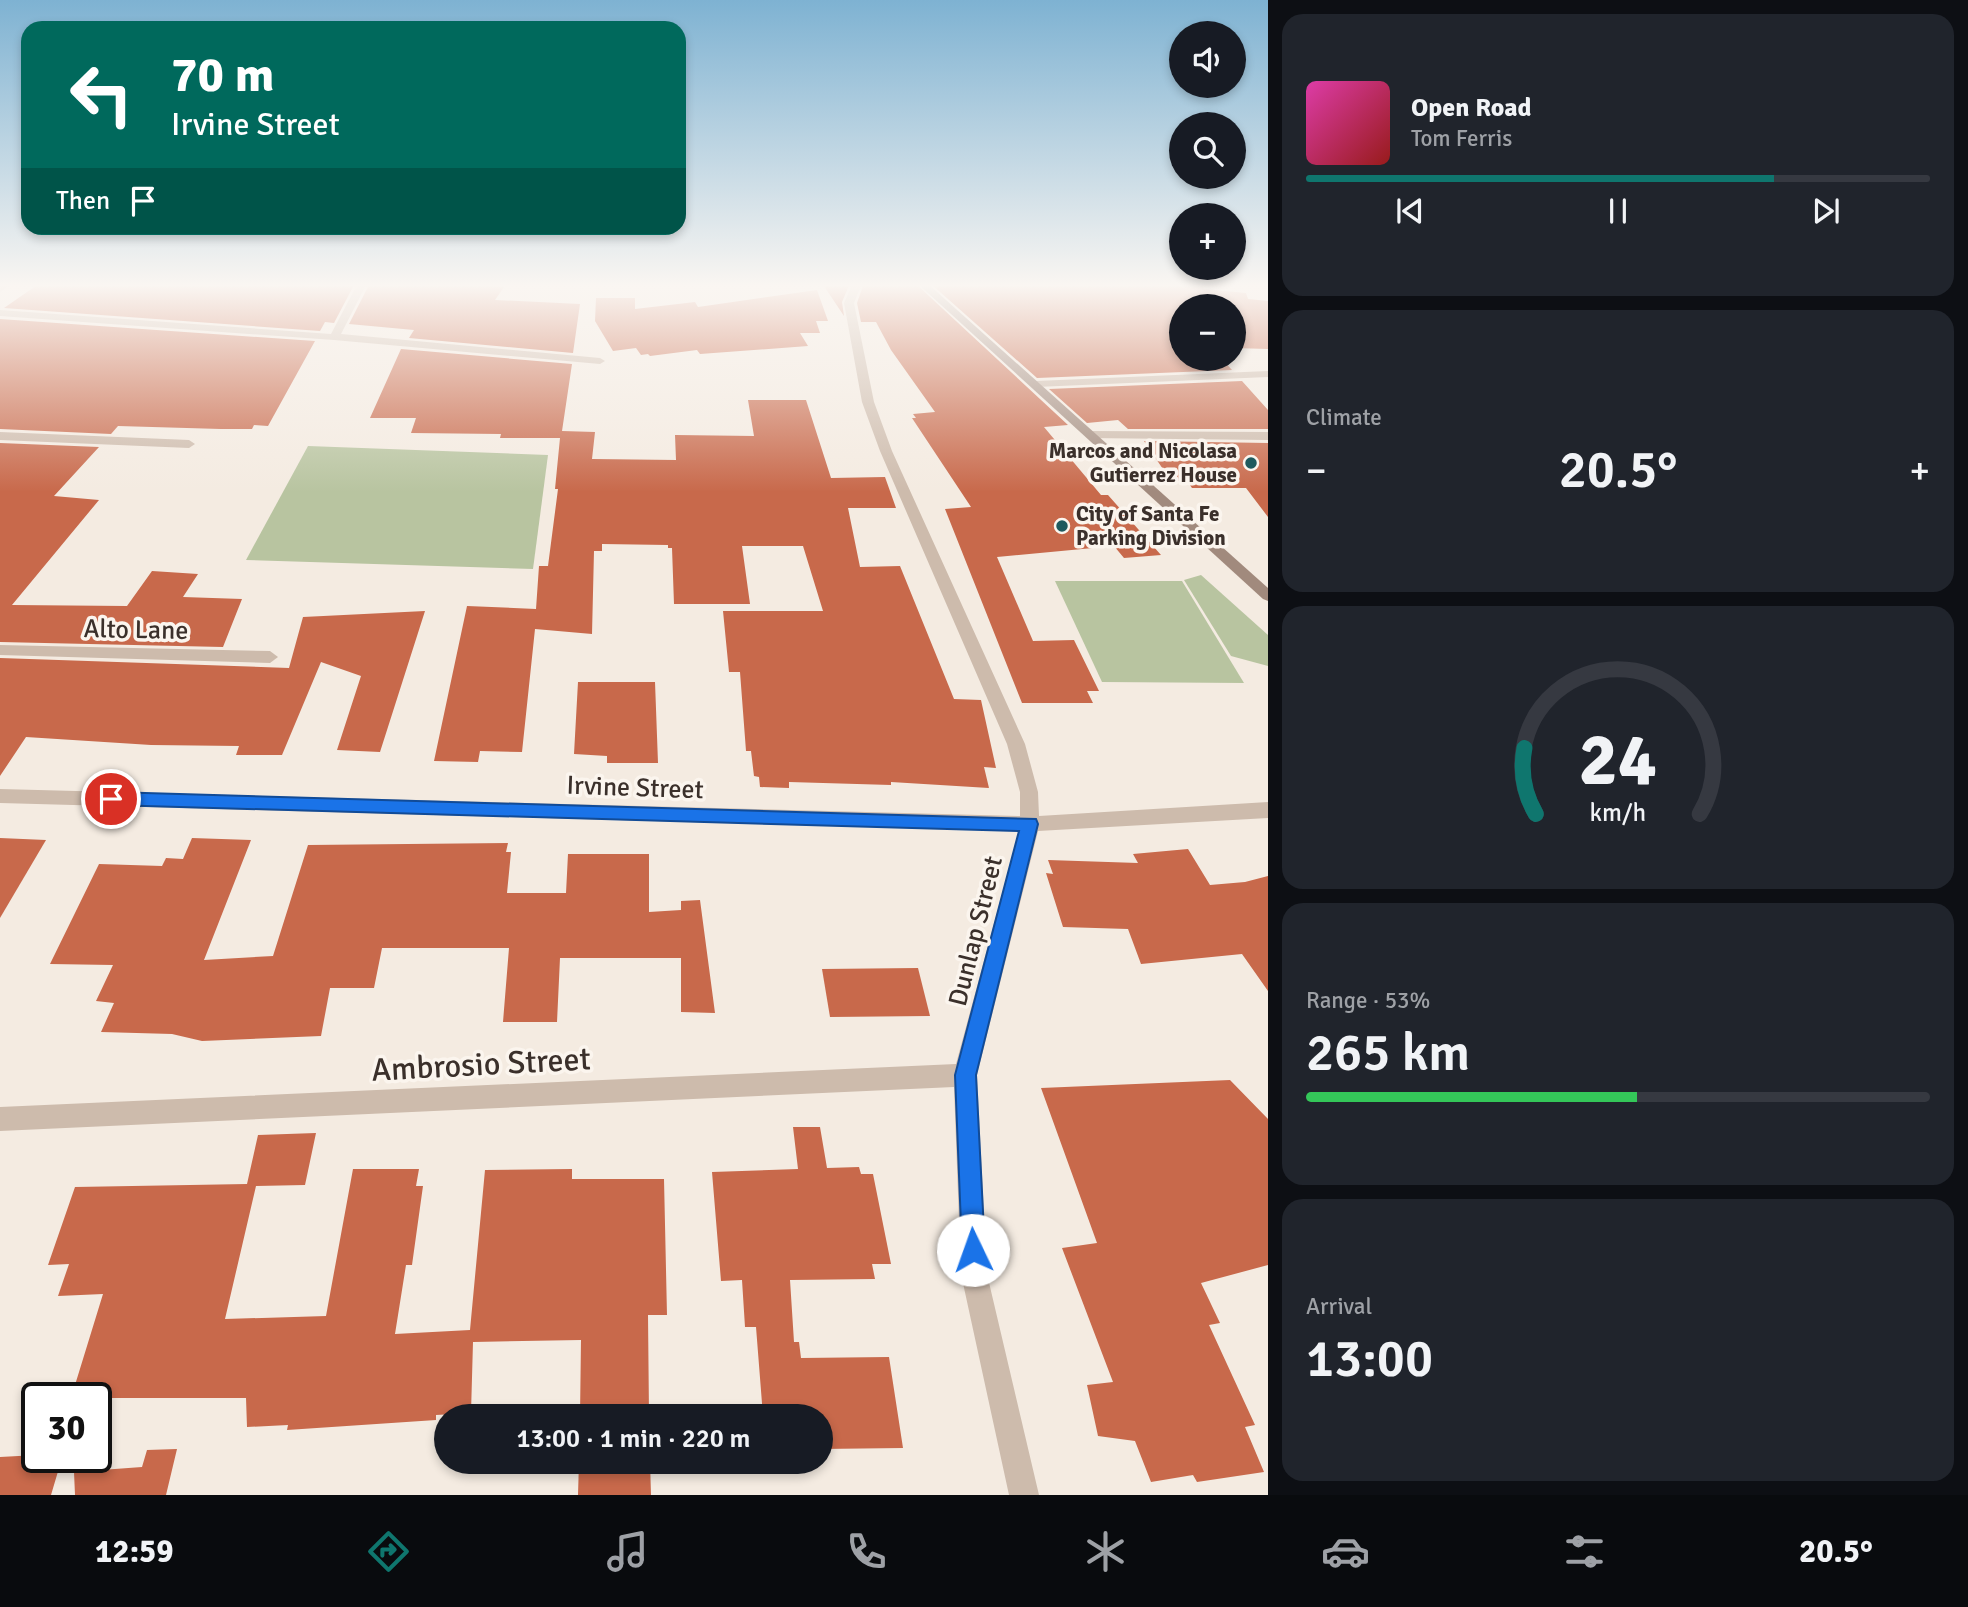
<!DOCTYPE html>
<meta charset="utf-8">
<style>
body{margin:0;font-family:Signika,sans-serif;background:#20242c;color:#f1f3f6;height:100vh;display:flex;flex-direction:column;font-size:26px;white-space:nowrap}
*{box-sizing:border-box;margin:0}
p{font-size:23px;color:#9ea1a6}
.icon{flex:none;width:38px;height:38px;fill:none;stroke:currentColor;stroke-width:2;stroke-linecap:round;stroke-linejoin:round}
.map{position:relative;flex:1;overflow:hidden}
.drawer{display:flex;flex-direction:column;gap:14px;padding:14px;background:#0d0f14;width:700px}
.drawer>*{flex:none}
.banner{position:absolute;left:21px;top:21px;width:665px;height:214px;border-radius:21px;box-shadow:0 4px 10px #0003;background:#00695c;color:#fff;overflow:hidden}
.tools{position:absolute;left:1169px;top:21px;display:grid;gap:14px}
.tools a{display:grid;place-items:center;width:77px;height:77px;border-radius:50%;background:#171b24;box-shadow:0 4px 10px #0003;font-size:35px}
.speed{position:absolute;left:21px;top:1382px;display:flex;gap:14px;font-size:35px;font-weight:700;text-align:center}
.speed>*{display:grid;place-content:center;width:91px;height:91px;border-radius:50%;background:#171b24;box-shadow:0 4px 10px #0003;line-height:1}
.speed .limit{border:4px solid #111;border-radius:10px;background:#fff;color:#111}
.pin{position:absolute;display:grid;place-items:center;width:60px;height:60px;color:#fff;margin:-30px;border:4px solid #fff;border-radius:50%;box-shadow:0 2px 7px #0007}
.me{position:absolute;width:77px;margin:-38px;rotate:357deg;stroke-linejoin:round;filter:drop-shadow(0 0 5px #0008)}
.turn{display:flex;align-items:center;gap:24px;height:147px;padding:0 35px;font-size:32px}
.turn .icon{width:91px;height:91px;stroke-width:2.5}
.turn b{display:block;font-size:49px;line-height:60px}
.then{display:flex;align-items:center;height:66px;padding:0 35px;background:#0003;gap:14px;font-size:26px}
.big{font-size:52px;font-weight:600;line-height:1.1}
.drawer .widget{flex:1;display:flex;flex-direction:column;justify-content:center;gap:10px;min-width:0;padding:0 24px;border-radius:21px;background:#20242c}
.drawer .dial{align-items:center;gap:0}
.dial svg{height:182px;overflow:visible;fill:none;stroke:#363941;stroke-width:7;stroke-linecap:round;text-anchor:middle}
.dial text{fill:#f1f3f6;stroke:none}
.song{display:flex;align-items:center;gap:21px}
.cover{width:84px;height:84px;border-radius:10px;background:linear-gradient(135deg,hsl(320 70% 55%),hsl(0 70% 35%))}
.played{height:7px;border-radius:4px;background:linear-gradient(90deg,#0f766e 75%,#363941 75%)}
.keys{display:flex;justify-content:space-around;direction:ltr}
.heat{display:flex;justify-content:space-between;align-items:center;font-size:38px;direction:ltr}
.charge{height:10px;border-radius:5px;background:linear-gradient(90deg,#34c759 53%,#363941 0)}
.trip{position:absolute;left:434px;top:1404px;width:399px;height:70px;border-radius:35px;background:#171b24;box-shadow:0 4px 10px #0003;font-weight:600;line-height:70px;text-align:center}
.menu{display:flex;height:112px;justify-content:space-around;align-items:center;background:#090b0e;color:#9ea1a6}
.menu .icon{width:49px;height:49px}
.menu .on{color:#0f766e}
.menu b{font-size:32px;color:#f1f3f6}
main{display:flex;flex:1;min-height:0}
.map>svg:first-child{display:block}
.green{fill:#b8c4a0}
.building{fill:#c8694b}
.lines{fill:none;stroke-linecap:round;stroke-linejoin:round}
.lane{fill:#cdbbac;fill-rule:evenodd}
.street{fill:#cdbbac;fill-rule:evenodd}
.secondary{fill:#a18a7d;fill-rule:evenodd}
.route{fill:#1a73e8;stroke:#114b97;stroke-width:2}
.poi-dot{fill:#1f5a5e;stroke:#fbf5ee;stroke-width:2.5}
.labels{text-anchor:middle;stroke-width:7;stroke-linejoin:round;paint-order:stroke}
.far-poi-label{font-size:21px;font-weight:bold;fill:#3b302b;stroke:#fbf5ee;text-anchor:end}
.street-label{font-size:26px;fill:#3b302b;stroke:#fbf5ee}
.near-street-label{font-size:32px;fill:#3b302b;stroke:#fbf5ee}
</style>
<main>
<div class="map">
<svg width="1268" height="1495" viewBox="0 0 1268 1495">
<rect width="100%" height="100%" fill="#f4ebe1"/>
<!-- green -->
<g class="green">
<polygon points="308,446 548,455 533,569 246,560"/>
<polygon points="1201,575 1268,635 1268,666 1231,656 1184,580"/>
<polygon points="1055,581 1182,581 1244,683 1102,682"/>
</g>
<!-- building -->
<g class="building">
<polygon points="40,283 125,285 125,283 355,283 334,323 325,322 320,331 4,308"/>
<polygon points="370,283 457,283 504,287 495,300 580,304 573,353 409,338 414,330 349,324"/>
<polygon points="822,283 850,283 842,302 844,316"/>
<polygon points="864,283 915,283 1068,425 1044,427 1101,495 1108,495 1161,555 1124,558 1114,546 997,557 1033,641 1074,640 1099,691 1087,691 1093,703 1022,703 945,509 971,507 912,418 916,418 913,414 935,412 891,350 876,322 861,322 857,303"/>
<polygon points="930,283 1174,283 1203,286 1204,289 1246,293 1248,299 1268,301 1268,349 1234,348 1234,306 1181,306 1181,359 1222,359 1232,370 1037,378"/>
<polygon points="817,290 828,321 816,321 820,333 800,333 808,346 700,354 697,350 650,356 648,354 641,355 636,348 613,351 595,321 596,298 635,298 635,309 695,302 698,307"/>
<polygon points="0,319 315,341 268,426 254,425 252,429 221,429 118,426 111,434 0,429"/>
<polygon points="401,349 572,364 562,431 595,432 592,459 676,460 675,435 754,436 748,400 806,400 831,478 885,477 896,508 848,508 860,567 900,566 954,699 981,700 996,768 984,767 989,788 891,782 891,785 789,782 789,788 760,787 759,777 754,776 751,751 746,751 740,672 729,672 723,611 823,611 803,546 742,546 750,604 674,604 672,548 668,548 668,545 602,544 602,551 594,551 592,634 535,629 522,752 480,751 478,762 434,761 467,606 536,609 539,566 548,566 558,489 555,489 560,438 500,438 501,434 411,433 416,418 370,418"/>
<polygon points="1242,381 1268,410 1268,429 1128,429 1118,420 1087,423 1049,389"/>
<polygon points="1144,441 1268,443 1268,517 1246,488 1192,488 1187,481 1171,481"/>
<polygon points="0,443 99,447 54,496 99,500 12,605 127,606 152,571 198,574 183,597 242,599 223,647 0,642"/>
<polygon points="425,611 380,752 337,750 361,676 321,662 282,755 236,755 239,746 151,745 26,737 0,776 0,658 289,668 303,617"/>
<polygon points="578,682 655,682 658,763 607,763 607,756 574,754"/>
<polygon points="0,838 46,840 0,918"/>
<polygon points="192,838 251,840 204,960 273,956 308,845 508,843 506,852 511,852 507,893 566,893 568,854 649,854 649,912 681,910 681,901 700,900 715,1013 681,1012 681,958 560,958 557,1022 503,1022 509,948 382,948 374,988 330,988 321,1036 202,1041 172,1034 101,1032 114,1003 96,1001 113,965 50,964 99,864 162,866 166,858 183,859"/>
<polygon points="1188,849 1210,885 1245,882 1268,876 1268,991 1242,954 1141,964 1128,929 1063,927 1046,873 1053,874 1048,860 1138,863 1133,854"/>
<polygon points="918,968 930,1016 830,1017 822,969"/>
<polygon points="1230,1080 1268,1119 1268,1265 1201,1283 1220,1323 1209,1325 1255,1425 1245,1427 1264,1472 1197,1482 1193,1475 1151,1482 1135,1441 1098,1436 1087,1385 1113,1382 1062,1248 1097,1243 1041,1088"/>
<polygon points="793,1127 820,1127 827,1168 859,1167 861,1174 873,1174 891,1264 872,1264 875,1279 790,1280 794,1342 799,1342 801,1358 889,1357 903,1448 821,1449 821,1416 763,1416 756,1327 745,1327 742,1280 721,1281 712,1172 798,1169"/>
<polygon points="316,1133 305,1185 256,1186 225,1319 326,1316 353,1169 419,1169 416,1186 423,1186 412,1265 406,1265 395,1334 470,1330 485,1170 572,1169 572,1179 664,1179 667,1315 648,1315 649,1416 580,1416 581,1340 473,1342 471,1413 436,1415 436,1420 287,1430 288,1425 247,1427 246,1398 71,1398 103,1294 58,1296 69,1264 48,1265 75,1187 247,1184 258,1135"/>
<polygon points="177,1449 166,1495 75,1495 74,1472 142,1467 147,1450"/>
<polygon points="37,1455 37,1458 62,1458 51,1495 0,1495 0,1457"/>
<polygon points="579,1461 650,1461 651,1495 578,1495"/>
</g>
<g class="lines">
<!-- lane -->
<g class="lane">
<polygon points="1268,371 1268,377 1036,387 1030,384 1036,381"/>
<polygon points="1091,431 1268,432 1268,440 1087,438 1085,435"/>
</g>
<!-- street -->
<g class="street">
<polygon points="2,283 13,283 0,292"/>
<polygon points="358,283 367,283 341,334 600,358 605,361 600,364 334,340 0,316 0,310 331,334"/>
<polygon points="853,283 862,283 854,303 874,402 892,451 1025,744 1038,792 1039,816 1268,802 1268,818 1038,831 977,1075 987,1274 1039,1495 1009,1495 961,1274 954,1087 0,1131 0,1107 956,1064 1019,831 0,803 0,789 1020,816 1020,792 1007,744 880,451 862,402 844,303"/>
<polygon points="0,432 189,440 195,444 189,448 0,440"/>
<polygon points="0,645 270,651 278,657 270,663 0,655"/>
</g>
<!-- secondary -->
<polygon class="secondary" points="917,283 927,283 1268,588 1268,601 1263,599"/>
</g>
<!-- sky -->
<linearGradient id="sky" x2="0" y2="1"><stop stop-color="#7eb2d2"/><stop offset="0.58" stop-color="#faf6f2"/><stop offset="1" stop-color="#faf6f2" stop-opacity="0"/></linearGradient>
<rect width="1268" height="492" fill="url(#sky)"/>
<!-- route -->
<polygon class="route" points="111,792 1036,819 1038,824 976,1075 985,1250 982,1258 973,1261 965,1258 962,1250 955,1075 1019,831 111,805 106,803 103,799 106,794"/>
<!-- markers -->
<g class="poi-dot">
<circle cx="1251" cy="463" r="7"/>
<circle cx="1062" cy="526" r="7"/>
</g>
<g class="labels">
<!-- far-poi labels -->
<g class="far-poi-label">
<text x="1237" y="458">Marcos and Nicolasa<tspan x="1237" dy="24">Gutierrez House</tspan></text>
<text x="1076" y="521" text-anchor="start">City of Santa Fe<tspan x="1076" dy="24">Parking Division</tspan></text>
</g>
<!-- street labels -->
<g class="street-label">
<text transform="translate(136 629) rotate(1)" y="9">Alto Lane</text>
<text transform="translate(635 787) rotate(2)" y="9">Irvine Street</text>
<text transform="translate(975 931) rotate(-76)" y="9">Dunlap Street</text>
</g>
<!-- near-street labels -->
<g class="near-street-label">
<text transform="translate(481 1064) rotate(-3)" y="11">Ambrosio Street</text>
</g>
</g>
</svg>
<div class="tools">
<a><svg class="icon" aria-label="sound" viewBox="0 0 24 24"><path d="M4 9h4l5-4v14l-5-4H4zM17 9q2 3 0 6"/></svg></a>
<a><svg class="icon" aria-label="search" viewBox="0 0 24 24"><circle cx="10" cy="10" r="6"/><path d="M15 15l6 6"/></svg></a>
<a>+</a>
<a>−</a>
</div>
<div class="speed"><div class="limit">30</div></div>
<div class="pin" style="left:111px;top:799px;background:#d93025"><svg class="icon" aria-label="arrive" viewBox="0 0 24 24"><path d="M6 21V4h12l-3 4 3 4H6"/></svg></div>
<svg class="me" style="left:973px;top:1250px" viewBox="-20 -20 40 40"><circle r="19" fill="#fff"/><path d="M0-13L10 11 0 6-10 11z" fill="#1a73e8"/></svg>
<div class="trip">13:00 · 1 min · 220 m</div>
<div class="banner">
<div class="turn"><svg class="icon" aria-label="left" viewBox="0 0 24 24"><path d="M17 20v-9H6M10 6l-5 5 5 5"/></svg><div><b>70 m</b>Irvine Street</div></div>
<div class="then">Then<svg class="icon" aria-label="arrive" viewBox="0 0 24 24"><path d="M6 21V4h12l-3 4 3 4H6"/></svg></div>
</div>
</div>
<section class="drawer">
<div class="widget">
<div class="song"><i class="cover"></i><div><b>Open Road</b><p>Tom Ferris</p></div></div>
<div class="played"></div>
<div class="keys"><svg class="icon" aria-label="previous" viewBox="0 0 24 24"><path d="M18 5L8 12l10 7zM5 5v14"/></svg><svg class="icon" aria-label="pause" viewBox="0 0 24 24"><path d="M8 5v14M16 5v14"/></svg><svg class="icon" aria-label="next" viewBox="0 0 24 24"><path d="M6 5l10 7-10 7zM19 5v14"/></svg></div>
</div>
<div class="widget"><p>Climate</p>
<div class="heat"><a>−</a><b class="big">20.5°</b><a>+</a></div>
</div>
<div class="widget dial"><svg viewBox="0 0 100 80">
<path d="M14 69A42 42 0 1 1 86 69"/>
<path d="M14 69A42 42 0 0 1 9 40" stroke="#0f766e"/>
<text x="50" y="56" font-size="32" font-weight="700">24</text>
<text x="50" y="72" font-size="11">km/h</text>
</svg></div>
<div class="widget"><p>Range · 53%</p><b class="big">265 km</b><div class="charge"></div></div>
<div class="widget"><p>Arrival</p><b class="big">13:00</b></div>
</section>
</main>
<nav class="menu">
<b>12:59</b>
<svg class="icon on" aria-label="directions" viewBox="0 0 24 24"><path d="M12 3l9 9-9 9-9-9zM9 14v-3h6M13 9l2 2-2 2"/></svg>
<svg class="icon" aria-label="music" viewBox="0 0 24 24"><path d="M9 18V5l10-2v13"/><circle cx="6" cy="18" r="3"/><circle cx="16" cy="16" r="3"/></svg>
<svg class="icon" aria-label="phone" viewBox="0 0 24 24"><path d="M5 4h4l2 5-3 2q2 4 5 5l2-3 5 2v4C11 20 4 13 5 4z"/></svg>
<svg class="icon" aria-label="climate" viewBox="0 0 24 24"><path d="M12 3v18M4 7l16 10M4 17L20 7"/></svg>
<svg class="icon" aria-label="car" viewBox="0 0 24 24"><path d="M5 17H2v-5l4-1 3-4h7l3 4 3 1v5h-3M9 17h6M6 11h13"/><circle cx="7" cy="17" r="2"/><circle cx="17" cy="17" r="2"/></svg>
<svg class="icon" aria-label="filters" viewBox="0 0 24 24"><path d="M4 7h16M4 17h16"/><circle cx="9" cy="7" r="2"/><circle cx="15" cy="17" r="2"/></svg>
<b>20.5°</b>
</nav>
